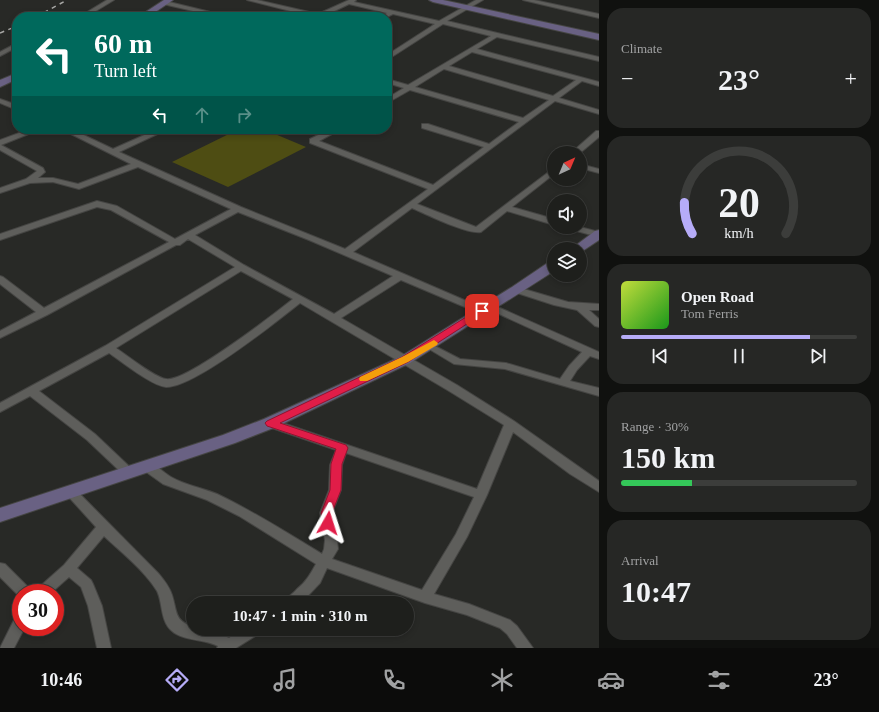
<!DOCTYPE html>
<meta charset="utf-8">
<style>
body{margin:0;font-family:Georgia,serif;background:#262725;color:#f1f3f6;height:100vh;display:flex;flex-direction:column;font-size:15px;white-space:nowrap}
*{box-sizing:border-box;margin:0}
p{font-size:13px;color:#a1a2a3}
.icon{flex:none;width:22px;height:22px;fill:none;stroke:currentColor;stroke-width:2;stroke-linecap:round;stroke-linejoin:round}
.map{position:relative;flex:1;overflow:hidden}
.details{display:flex;flex-direction:column;gap:8px;padding:8px;background:#10110f;width:280px}
.details>*{flex:none}
.top-card{position:absolute;left:12px;top:12px;width:380px;height:122px;border-radius:16px;box-shadow:0 2px 6px #0003,0 0 0 1px #3c3d3b;background:#00695c;color:#fff;overflow:hidden}
.needle{width:26px;rotate:44deg}
.tools{position:absolute;left:547px;top:146px;display:grid;gap:8px}
.tools a{display:grid;place-items:center;width:40px;height:40px;border-radius:50%;background:#1e1f1c;box-shadow:0 2px 6px #0003,0 0 0 1px #3c3d3b;font-size:20px}
.speed{position:absolute;left:12px;top:584px;display:flex;gap:8px;font-size:20px;font-weight:700;text-align:center}
.speed>*{display:grid;place-content:center;width:52px;height:52px;border-radius:50%;background:#1e1f1c;box-shadow:0 2px 6px #0003,0 0 0 1px #3c3d3b;line-height:1}
.speed .limit{border:6px solid #d22;background:#fff;color:#111}
.pin{position:absolute;display:grid;place-items:center;width:34px;height:34px;color:#fff;margin:-17px;border-radius:8px;box-shadow:0 2px 6px #0006}
.me{position:absolute;width:44px;margin:-22px;rotate:6deg;stroke-linejoin:round;filter:drop-shadow(0 0 3px #0008)}
.turn{display:flex;align-items:center;gap:14px;height:84px;padding:0 16px;font-size:18px}
.turn .icon{width:52px;height:52px;stroke-width:2.5}
.turn b{display:block;font-size:28px;line-height:34px}
.lanes{display:flex;align-items:center;height:38px;padding:0 16px;background:#0003;justify-content:center;gap:20px;direction:ltr}
.lanes .off{opacity:.35}
.big{font-size:30px;font-weight:800;line-height:1.1}
.details .tile{flex:1;display:flex;flex-direction:column;justify-content:center;gap:6px;min-width:0;padding:0 14px;border-radius:16px;background:#262725}
.details .dial{align-items:center;gap:0}
.dial svg{height:104px;overflow:visible;fill:none;stroke:#3c3d3b;stroke-width:7;stroke-linecap:round;text-anchor:middle}
.dial text{fill:#f1f3f6;stroke:none}
.song{display:flex;align-items:center;gap:12px}
.cover{width:48px;height:48px;border-radius:6px;background:linear-gradient(135deg,hsl(70 70% 55%),hsl(120 70% 35%))}
.played{height:4px;border-radius:2px;background:linear-gradient(90deg,#b6acf8 80%,#3c3d3b 80%)}
.keys{display:flex;justify-content:space-around;direction:ltr}
.heat{display:flex;justify-content:space-between;align-items:center;font-size:22px;direction:ltr}
.charge{height:6px;border-radius:3px;background:linear-gradient(90deg,#34c759 30%,#3c3d3b 0)}
.trip{position:absolute;left:186px;top:596px;width:228px;height:40px;border-radius:20px;background:#1e1f1c;box-shadow:0 2px 6px #0003,0 0 0 1px #3c3d3b;font-weight:800;line-height:40px;text-align:center}
.tabs{display:flex;height:64px;justify-content:space-around;align-items:center;background:#0c0c0b;color:#a1a2a3}
.tabs .icon{width:28px;height:28px}
.tabs .on{color:#b6acf8}
.tabs b{font-size:18px;color:#f1f3f6}
main{display:flex;flex:1;min-height:0}
.map>svg:first-child{display:block}
.green{fill:#4e4d13}
.lines{fill:none;stroke-linecap:round;stroke-linejoin:round}
.street-casing{stroke:#454543;stroke-width:2}
.secondary-casing{stroke:#454543;stroke-width:2}
.street{fill:#5e5e5b;fill-rule:evenodd}
.secondary{fill:#696183;fill-rule:evenodd}
.rail{stroke:#a8a8a6;stroke-width:1.5;stroke-dasharray:4.5 4.5;stroke-linecap:butt}
.route{fill:#e11d48;stroke:#92132f}
.slow{fill:#f59e0b}
</style>
<main>
<div class="map">
<svg width="599" height="648" viewBox="0 0 599 648">
<rect width="100%" height="100%" fill="#282926"/>
<!-- green -->
<polygon class="green" points="239,129 263,129 306,147 228,187 172,162"/>
<g class="lines">
<defs>
<g id="street">
<polygon points="107,0 114,0 86,17 79,17"/>
<path d="M247 0H257L318 14 349 0H356L354 2 439 21 476 0H483L447 21 599 57V61L497 37 477 49 599 82V86L582 81 559 98 599 110V114L555 101 417 204 476 227 554 168V174L512 207 554 219V225L507 211 481 232C468 235 426 214 412 208L353 252 485 309 487 311 485 313H479L401 280 341 318 457 385 514 421 599 481V492L570 474 513 432 487 495 467 537 434 594 469 604 510 620 517 626 533 648H517L507 634 500 628 467 615 425 603 327 568 320 583 301 603H284C287 597 293 594 297 589 306 582 311 573 316 564L239 516 207 500 163 484 142 469 140 466 142 463C153 460 162 472 171 477 185 485 202 488 217 494 253 511 287 533 322 554L324 549 325 540 320 513 329 490 330 465 336 450 266 426 264 423 266 420H274L477 489 504 425 449 391 300 303C276 322 194 388 166 387 152 386 121 361 109 353L39 391 95 434 133 470 135 473 133 476 129 477 125 476 87 440 30 396 0 412V403L105 346 235 267 188 239 180 245H176L47 315 0 338V331L36 312 0 284V276L3 277 44 308 169 242 111 210 97 207 0 240V234L97 201 117 206 175 239 231 209 138 167 79 189 53 182 30 183 0 193V188L26 179 37 171 0 150V140L30 129H41L1 145 43 168 45 172 38 178H53L78 184 131 164 61 129H71L113 149 158 129H168L119 152 241 207 345 249 428 189 310 143V139L331 129H341L319 141 433 185 484 147 422 128V124H428L489 144 519 122 410 90 387 103V98L404 88 387 83V79L408 85 491 36 443 24 387 60V55L435 24 393 14 387 17H380L387 13 349 4 322 17H314ZM472 52 576 80 553 96 449 66ZM444 69 549 100 523 118 415 87ZM238 212 309 240 393 276 334 314 244 265 195 235ZM241 271 293 299C274 314 185 383 166 379 154 377 128 356 116 348ZM346 453 474 497 456 534 422 590 332 559 338 549 337 540 332 513 341 490 342 465Z"/>
<polygon points="523,0 534,0 599,14 599,18"/>
<polygon points="165,1 231,17 213,15 208,17 201,17 206,14 163,4 162,3"/>
<polygon points="17,43 17,47 0,56 0,52"/>
<polygon points="0,99 17,105 17,110 0,103"/>
<polygon points="596,131 599,131 599,137 580,153 571,153"/>
<polygon points="580,164 599,169 599,173 580,168"/>
<polygon points="568,227 580,227 599,232 599,237 569,229"/>
<polygon points="517,287 568,302 599,304 599,310 589,310 599,319 599,327 595,326 577,310 554,305 514,292 512,290 514,288"/>
<polygon points="491,304 599,352 599,359 590,356 577,370 570,381 599,388 599,396 505,369 454,364 424,346 429,343 460,359 506,363 560,379 569,366 582,352 488,309 486,307 488,305"/>
<path d="M71 487 75 489 158 573C164 580 169 586 172 595 177 610 174 622 193 626V629H207L229 638 243 629H262L260 633 236 648H217L218 646C204 639 183 641 172 631 160 621 163 603 157 591 144 570 122 553 104 536L77 568 91 580 93 584 102 606 111 648H97L88 606 81 587 69 577 51 593H35L37 589 64 565 96 527 67 495 65 492 67 489Z"/>
<polygon points="0,563 5,564 30,589 32,593 21,593 20,597 0,577"/>
<polygon points="21,614 21,627 25,627 14,648 0,648 16,616"/>
</g>
<g id="secondary">
<polygon points="164,0 173,0 148,17 138,17"/>
<polygon points="429,0 443,0 599,34 599,40 433,2"/>
<polygon points="17,73 17,79 0,87 0,80"/>
<polygon points="599,230 599,240 581,252 580,252 580,249 571,249 595,231"/>
<polygon points="554,261 554,271 410,363 276,427 235,443 0,522 0,508 223,435 264,419 400,357 512,287 549,262"/>
</g>
</defs>
<!-- street casing -->
<use href="#street" class="street-casing"/>
<!-- secondary casing -->
<use href="#secondary" class="secondary-casing"/>
<!-- street -->
<use href="#street" class="street"/>
<!-- secondary -->
<use href="#secondary" class="secondary"/>
<!-- rail -->
<g class="rail">
<polyline points="36,17 67,0"/>
<polyline points="0,33 17,26"/>
</g>
</g>
<!-- route -->
<polygon class="route" points="479,309 485,309 487,311 408,362 280,423 346,445 348,448 342,464 341,490 332,513 334,523 332,526 328,527 324,526 321,513 330,490 331,464 336,449 267,426 265,423 267,421 402,357"/>
<!-- slow -->
<polygon class="slow" points="434,340 438,343 437,345 408,362 367,381 360,381 359,379 360,377 402,357"/>
</svg>
<div class="tools">
<a><svg class="needle" viewBox="-14 -14 28 28"><path d="M0-13l5 13h-10z" fill="#e53935"/><path d="M0 13l5-13h-10z" fill="#a1a2a3"/></svg></a>
<a><svg class="icon" aria-label="sound" viewBox="0 0 24 24"><path d="M4 9h4l5-4v14l-5-4H4zM17 9q2 3 0 6"/></svg></a>
<a><svg class="icon" aria-label="layers" viewBox="0 0 24 24"><path d="M12 4l9 5-9 5-9-5zM3 14l9 5 9-5"/></svg></a>
</div>
<div class="speed"><div class="limit">30</div></div>
<div class="pin" style="left:482px;top:311px;background:#d93025"><svg class="icon" aria-label="arrive" viewBox="0 0 24 24"><path d="M6 21V4h12l-3 4 3 4H6"/></svg></div>
<svg class="me" style="left:328px;top:523px" viewBox="-20 -20 40 40"><path d="M0-17L14 15 0 8-14 15z" fill="#e11d48" stroke="#fff" stroke-width="4"/></svg>
<div class="trip">10:47 · 1 min · 310 m</div>
<div class="top-card">
<div class="turn"><svg class="icon" aria-label="left" viewBox="0 0 24 24"><path d="M17 20v-9H6M10 6l-5 5 5 5"/></svg><div><b>60 m</b>Turn left</div></div>
<div class="lanes"><svg class="icon" aria-label="left" viewBox="0 0 24 24"><path d="M17 20v-9H6M10 6l-5 5 5 5"/></svg><svg class="icon off" aria-label="ahead" viewBox="0 0 24 24"><path d="M12 20V5M6 11l6-6 6 6"/></svg><svg class="icon off" aria-label="right" viewBox="0 0 24 24"><path d="M7 20v-9h11M14 6l5 5-5 5"/></svg></div>
</div>
</div>
<section class="details">
<div class="tile"><p>Climate</p>
<div class="heat"><a>−</a><b class="big">23°</b><a>+</a></div>
</div>
<div class="tile dial"><svg viewBox="0 0 100 80">
<path d="M14 69A42 42 0 1 1 86 69"/>
<path d="M14 69A42 42 0 0 1 8 45" stroke="#b6acf8"/>
<text x="50" y="56" font-size="32" font-weight="700">20</text>
<text x="50" y="72" font-size="11">km/h</text>
</svg></div>
<div class="tile">
<div class="song"><i class="cover"></i><div><b>Open Road</b><p>Tom Ferris</p></div></div>
<div class="played"></div>
<div class="keys"><svg class="icon" aria-label="previous" viewBox="0 0 24 24"><path d="M18 5L8 12l10 7zM5 5v14"/></svg><svg class="icon" aria-label="pause" viewBox="0 0 24 24"><path d="M8 5v14M16 5v14"/></svg><svg class="icon" aria-label="next" viewBox="0 0 24 24"><path d="M6 5l10 7-10 7zM19 5v14"/></svg></div>
</div>
<div class="tile"><p>Range · 30%</p><b class="big">150 km</b><div class="charge"></div></div>
<div class="tile"><p>Arrival</p><b class="big">10:47</b></div>
</section>
</main>
<nav class="tabs">
<b>10:46</b>
<svg class="icon on" aria-label="directions" viewBox="0 0 24 24"><path d="M12 3l9 9-9 9-9-9zM9 14v-3h6M13 9l2 2-2 2"/></svg>
<svg class="icon" aria-label="music" viewBox="0 0 24 24"><path d="M9 18V5l10-2v13"/><circle cx="6" cy="18" r="3"/><circle cx="16" cy="16" r="3"/></svg>
<svg class="icon" aria-label="phone" viewBox="0 0 24 24"><path d="M5 4h4l2 5-3 2q2 4 5 5l2-3 5 2v4C11 20 4 13 5 4z"/></svg>
<svg class="icon" aria-label="climate" viewBox="0 0 24 24"><path d="M12 3v18M4 7l16 10M4 17L20 7"/></svg>
<svg class="icon" aria-label="car" viewBox="0 0 24 24"><path d="M5 17H2v-5l4-1 3-4h7l3 4 3 1v5h-3M9 17h6M6 11h13"/><circle cx="7" cy="17" r="2"/><circle cx="17" cy="17" r="2"/></svg>
<svg class="icon" aria-label="filters" viewBox="0 0 24 24"><path d="M4 7h16M4 17h16"/><circle cx="9" cy="7" r="2"/><circle cx="15" cy="17" r="2"/></svg>
<b>23°</b>
</nav>
